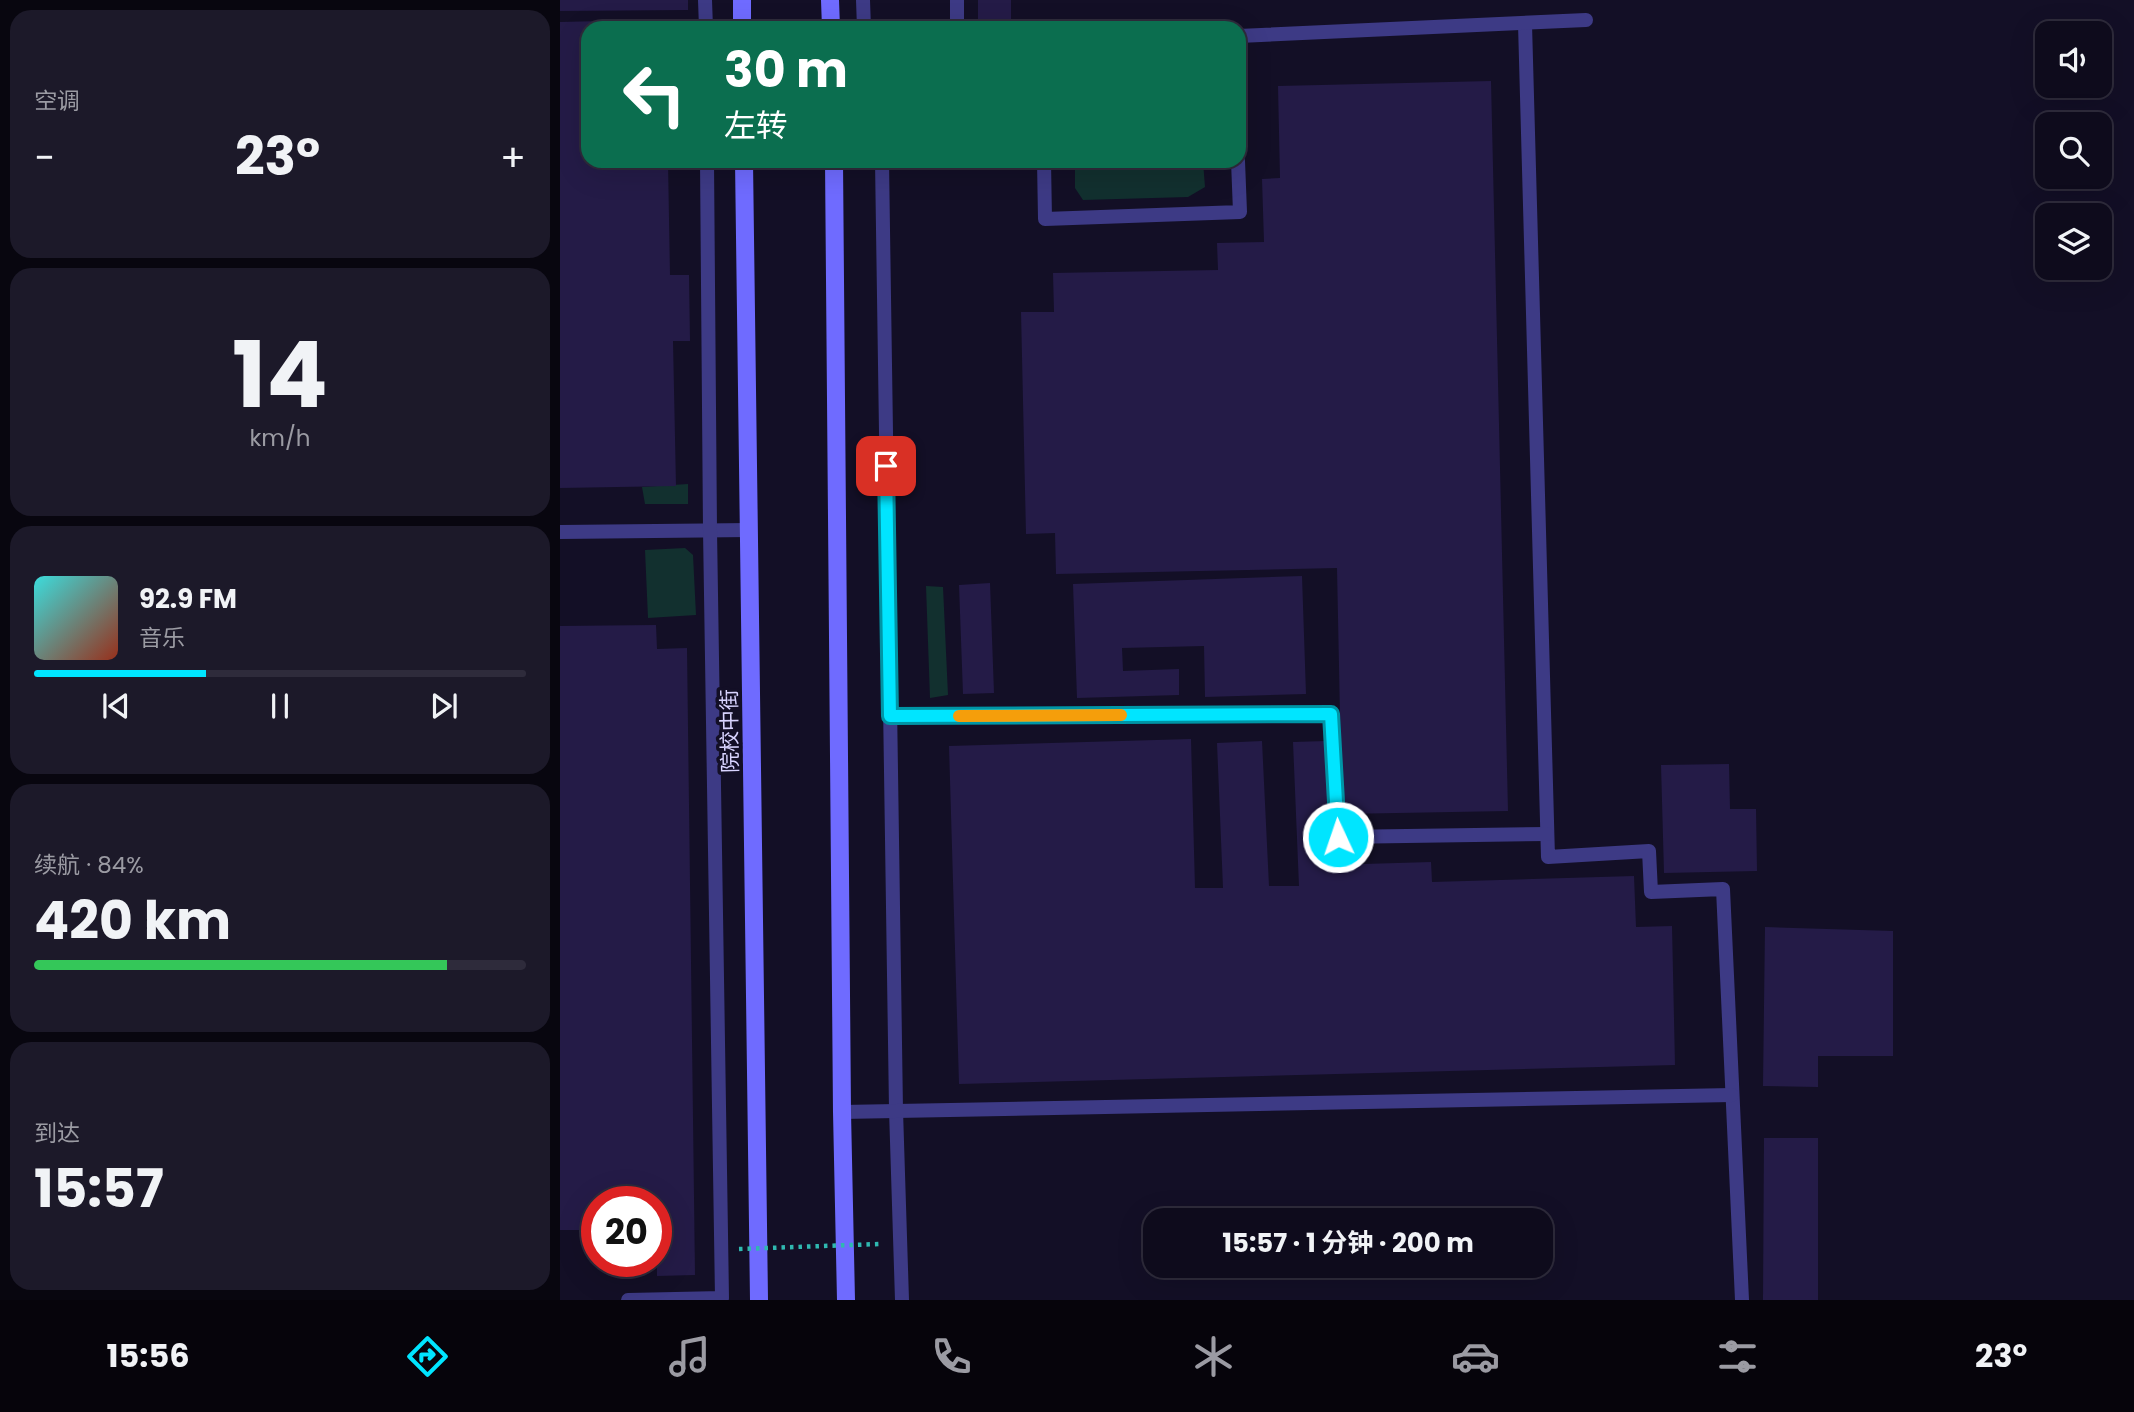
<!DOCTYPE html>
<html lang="zh">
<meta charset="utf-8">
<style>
body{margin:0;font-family:Poppins,"Noto Sans SC",sans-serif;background:#1c1929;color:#f1f3f6;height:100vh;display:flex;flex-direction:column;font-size:26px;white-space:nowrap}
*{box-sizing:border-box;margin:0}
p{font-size:23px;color:#9b9ba3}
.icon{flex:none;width:38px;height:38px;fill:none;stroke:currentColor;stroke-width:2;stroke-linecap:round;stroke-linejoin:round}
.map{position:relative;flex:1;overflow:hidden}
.side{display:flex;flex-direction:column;gap:10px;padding:10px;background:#08060f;width:560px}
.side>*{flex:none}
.top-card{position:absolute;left:21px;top:21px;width:665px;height:147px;border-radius:21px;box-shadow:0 7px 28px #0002,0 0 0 2px #2e2b3b;background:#0b6e4f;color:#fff;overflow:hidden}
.controls{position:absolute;left:1475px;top:21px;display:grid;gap:14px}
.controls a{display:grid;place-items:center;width:77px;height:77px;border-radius:14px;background:#0e0b1c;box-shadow:0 7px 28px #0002,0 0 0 2px #2e2b3b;font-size:35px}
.speed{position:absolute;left:21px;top:1186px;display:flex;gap:14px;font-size:35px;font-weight:700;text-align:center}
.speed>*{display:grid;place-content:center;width:91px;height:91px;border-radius:50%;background:#0e0b1c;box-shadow:0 7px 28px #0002,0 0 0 2px #2e2b3b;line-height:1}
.speed .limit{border:10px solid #d22;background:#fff;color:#111}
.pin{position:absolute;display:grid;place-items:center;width:60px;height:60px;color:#fff;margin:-30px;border-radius:14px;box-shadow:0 4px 10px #0006}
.me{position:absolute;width:77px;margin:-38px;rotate:357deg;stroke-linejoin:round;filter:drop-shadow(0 0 5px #0008)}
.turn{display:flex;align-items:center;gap:24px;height:147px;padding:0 28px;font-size:32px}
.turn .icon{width:91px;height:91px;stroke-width:2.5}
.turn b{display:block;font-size:49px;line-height:60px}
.big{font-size:52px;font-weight:700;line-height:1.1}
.side .tile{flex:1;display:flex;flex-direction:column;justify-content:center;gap:10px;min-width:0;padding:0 24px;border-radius:21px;background:#1c1929}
.side .dial{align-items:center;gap:0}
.dial b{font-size:91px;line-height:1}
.song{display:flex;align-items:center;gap:21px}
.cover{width:84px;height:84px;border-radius:10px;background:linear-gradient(135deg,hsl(180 70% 55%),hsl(10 70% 35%))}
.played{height:7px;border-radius:4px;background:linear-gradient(90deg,#00e5ff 35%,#2e2b3b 35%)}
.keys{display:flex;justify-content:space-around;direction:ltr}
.heat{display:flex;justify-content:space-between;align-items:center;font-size:38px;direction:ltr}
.charge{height:10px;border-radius:5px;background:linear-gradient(90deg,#34c759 84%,#2e2b3b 0)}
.trip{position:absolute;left:583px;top:1208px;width:410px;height:70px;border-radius:21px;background:#0e0b1c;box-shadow:0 7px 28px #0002,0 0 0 2px #2e2b3b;font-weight:700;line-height:70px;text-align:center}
.tabs{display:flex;height:112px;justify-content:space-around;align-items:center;background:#06040b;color:#9b9ba3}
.tabs .icon{width:49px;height:49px}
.tabs .on{color:#00e5ff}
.tabs b{font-size:32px;color:#f1f3f6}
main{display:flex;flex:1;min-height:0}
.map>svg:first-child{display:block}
.green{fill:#12302f}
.building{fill:#241b47}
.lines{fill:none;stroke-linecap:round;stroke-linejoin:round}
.lane{stroke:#3d3a85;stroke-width:14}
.secondary{stroke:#6f6bff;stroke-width:18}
.path-bridge{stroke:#2fb8b0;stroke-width:4.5;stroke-dasharray:3.5 5;stroke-linecap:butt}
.route-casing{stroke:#0095a6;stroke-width:18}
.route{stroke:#00e5ff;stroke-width:12}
.slow{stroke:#f59e0b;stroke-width:12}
.labels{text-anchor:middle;stroke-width:7;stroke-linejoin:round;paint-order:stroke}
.street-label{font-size:21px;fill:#d9d4ff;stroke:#130f26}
</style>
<main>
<section class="side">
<div class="tile"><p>空调</p>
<div class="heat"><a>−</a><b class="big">23°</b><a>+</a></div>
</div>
<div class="tile dial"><b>14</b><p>km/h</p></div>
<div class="tile">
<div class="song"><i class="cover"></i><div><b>92.9 FM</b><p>音乐</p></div></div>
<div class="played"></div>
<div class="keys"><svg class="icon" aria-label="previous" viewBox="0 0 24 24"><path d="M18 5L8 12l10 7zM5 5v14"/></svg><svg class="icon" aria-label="pause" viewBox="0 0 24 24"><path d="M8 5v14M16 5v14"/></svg><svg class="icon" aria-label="next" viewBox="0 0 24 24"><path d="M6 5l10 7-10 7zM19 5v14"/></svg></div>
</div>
<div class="tile"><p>续航 · 84%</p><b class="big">420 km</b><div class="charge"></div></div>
<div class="tile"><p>到达</p><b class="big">15:57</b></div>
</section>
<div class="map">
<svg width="1574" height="1300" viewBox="0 0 1574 1300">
<rect width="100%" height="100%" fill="#130f26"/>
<!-- green -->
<g class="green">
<polygon points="515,161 643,161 645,187 628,197 523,200 515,188"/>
<polygon points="128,484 128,504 85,504 82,487"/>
<polygon points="125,548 133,555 136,615 88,618 85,550"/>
<polygon points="366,586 383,587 388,695 370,698"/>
</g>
<!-- building -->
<g class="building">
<polygon points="0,0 128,0 128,10 0,11"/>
<rect x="418" y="0" width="33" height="28"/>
<polygon points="126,19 126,28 28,28 28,161 108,161 110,275 129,275 130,341 113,341 116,486 0,488 0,22"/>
<polygon points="931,81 948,811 782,814 777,568 496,574 495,533 466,534 461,312 494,312 493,273 658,270 657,243 704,242 702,179 720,178 718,86"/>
<polygon points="742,576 746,694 645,697 644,646 562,648 563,671 619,669 619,695 517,698 513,584"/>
<polygon points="430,583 434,693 403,694 399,585"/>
<polygon points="96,625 97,649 127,648 135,1275 97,1276 96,1202 37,1202 37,1230 0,1230 0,626"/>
<polygon points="631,739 635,888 663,888 657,743 702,741 709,886 739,886 733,742 766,741 770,865 871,862 872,882 1074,876 1076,927 1112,926 1115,1065 399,1084 389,746"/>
<polygon points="1169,764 1170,809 1196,809 1197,871 1104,873 1101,765"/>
<polygon points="1205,927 1333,931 1333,1056 1258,1056 1258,1087 1203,1086"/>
<polygon points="1204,1138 1258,1138 1258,1300 1203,1300"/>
</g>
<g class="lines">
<!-- lane -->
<g class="lane">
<polyline points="145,0 146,28"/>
<polyline points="303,0 304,28"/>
<polyline points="397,0 397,28"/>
<polyline points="965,24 988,857 1089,851 1091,892 1163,889 1182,1300"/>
<polyline points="679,36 1026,20"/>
<polyline points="322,161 336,1110 342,1300"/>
<polyline points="484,161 485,219 680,212 678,161"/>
<polyline points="0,532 190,530"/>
<polyline points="330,716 771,714 778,837 987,834"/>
<polyline points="282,1112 1172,1095"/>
<polyline points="68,1300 162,1298 150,530 147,161"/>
</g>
<!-- secondary -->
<g class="secondary">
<polyline points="182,0 182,28"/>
<polyline points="270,0 271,28"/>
<polyline points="184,161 199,1300"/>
<polyline points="274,161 282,1112 286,1300"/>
</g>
<!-- path-bridge -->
<polyline class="path-bridge" points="179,1249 319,1244"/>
</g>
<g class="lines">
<defs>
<polyline id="route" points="326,466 330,716 771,714 778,837"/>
</defs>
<!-- route casing -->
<use href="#route" class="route-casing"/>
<!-- route -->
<use href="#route" class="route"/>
<!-- slow -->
<polyline class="slow" points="399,716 561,715"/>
</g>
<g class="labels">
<!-- street labels -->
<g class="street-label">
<text transform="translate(170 731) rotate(-91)" y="7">院校中街</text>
</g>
</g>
</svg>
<div class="controls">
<a><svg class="icon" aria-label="sound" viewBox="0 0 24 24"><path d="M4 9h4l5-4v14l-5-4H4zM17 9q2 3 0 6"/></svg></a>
<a><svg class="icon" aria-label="search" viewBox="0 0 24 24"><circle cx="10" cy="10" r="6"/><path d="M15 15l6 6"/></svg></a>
<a><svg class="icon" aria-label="layers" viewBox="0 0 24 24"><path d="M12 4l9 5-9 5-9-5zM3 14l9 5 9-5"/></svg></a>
</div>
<div class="speed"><div class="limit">20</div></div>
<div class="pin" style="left:326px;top:466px;background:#d93025"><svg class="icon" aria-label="arrive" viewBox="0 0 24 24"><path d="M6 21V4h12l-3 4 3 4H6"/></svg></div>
<svg class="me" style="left:778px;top:837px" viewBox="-20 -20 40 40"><circle r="17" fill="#00e5ff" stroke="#fff" stroke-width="3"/><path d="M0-11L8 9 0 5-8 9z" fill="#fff"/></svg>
<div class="trip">15:57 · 1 分钟 · 200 m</div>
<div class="top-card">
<div class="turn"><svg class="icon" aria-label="left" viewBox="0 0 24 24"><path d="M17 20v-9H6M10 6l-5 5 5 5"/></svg><div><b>30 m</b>左转</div></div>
</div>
</div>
</main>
<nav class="tabs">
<b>15:56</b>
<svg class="icon on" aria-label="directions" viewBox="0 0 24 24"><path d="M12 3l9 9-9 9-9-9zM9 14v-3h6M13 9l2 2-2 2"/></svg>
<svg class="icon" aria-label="music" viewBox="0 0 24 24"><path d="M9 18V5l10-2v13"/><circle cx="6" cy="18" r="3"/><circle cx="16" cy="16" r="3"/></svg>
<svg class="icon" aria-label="phone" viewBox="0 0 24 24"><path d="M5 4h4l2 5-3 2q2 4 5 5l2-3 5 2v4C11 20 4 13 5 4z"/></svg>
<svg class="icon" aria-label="climate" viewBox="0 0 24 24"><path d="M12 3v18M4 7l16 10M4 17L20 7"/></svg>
<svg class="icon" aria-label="car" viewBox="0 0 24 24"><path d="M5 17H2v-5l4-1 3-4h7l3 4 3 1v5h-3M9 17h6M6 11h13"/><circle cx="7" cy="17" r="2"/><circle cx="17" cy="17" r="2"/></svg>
<svg class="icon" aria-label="filters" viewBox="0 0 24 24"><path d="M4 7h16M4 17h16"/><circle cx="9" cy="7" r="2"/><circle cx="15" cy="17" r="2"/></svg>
<b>23°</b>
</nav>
